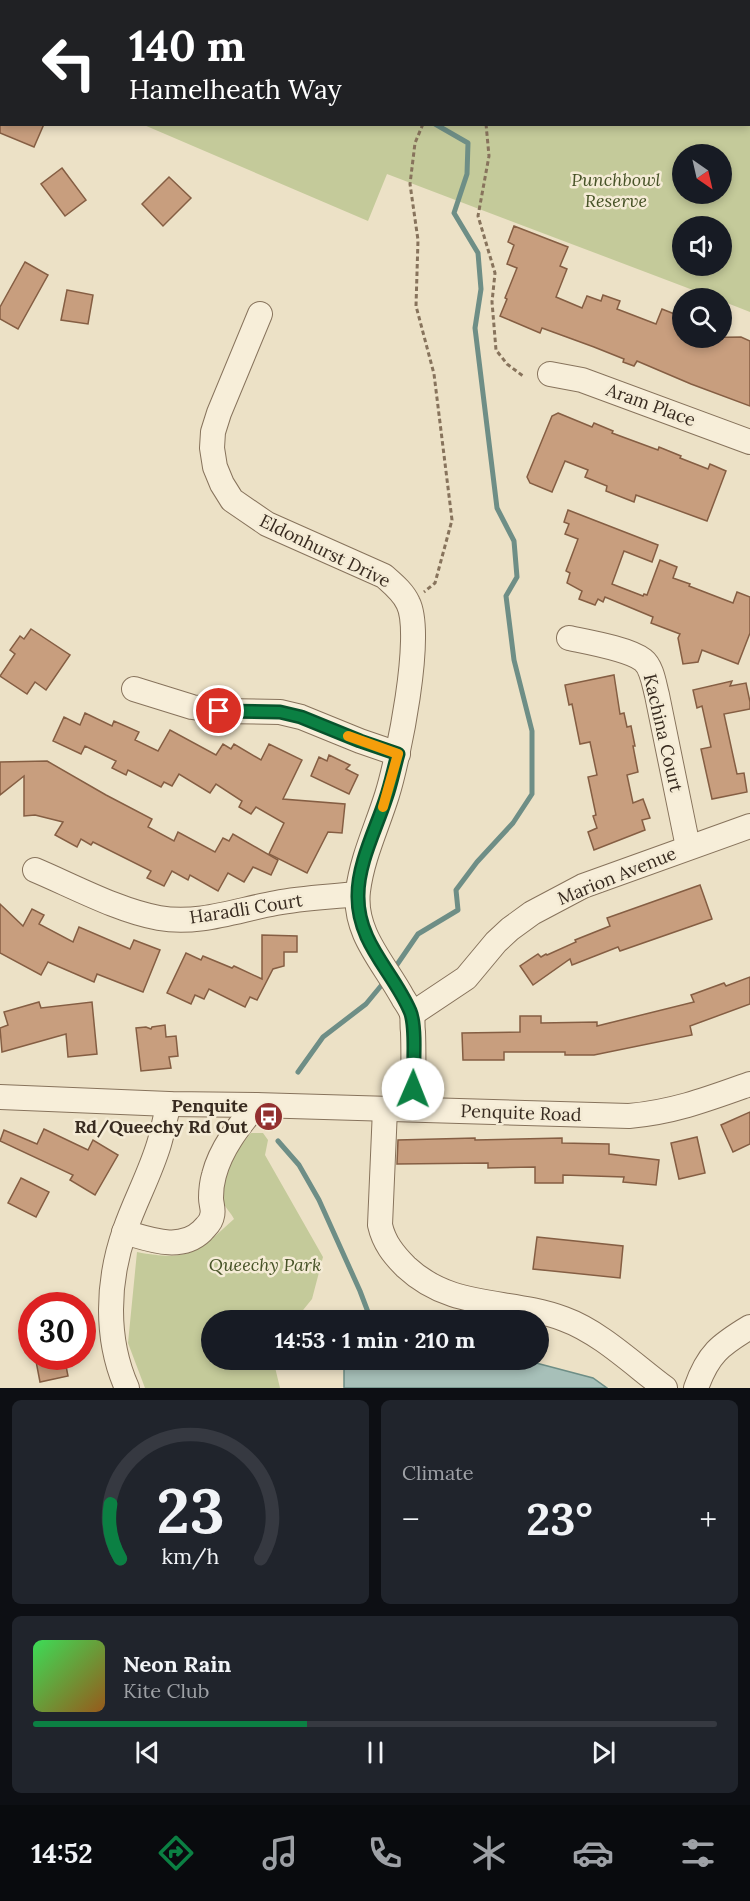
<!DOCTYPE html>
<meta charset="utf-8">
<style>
body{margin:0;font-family:Lora,serif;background:#20242c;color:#f1f3f6;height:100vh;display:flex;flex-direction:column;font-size:22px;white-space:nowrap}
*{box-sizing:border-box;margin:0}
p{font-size:20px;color:#9ea1a6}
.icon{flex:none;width:33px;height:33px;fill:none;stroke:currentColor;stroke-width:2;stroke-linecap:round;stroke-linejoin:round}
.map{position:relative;height:1388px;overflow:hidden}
.panel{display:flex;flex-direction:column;gap:12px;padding:12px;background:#0d0f14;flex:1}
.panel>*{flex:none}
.guide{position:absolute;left:0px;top:0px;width:750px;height:126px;box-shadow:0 3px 9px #0003;background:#202124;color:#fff;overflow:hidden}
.needle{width:39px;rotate:146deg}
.controls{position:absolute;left:672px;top:144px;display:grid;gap:12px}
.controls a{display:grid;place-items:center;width:60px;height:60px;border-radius:50%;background:#171b24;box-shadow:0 3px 9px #0003;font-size:30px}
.speed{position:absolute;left:18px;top:1292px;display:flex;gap:12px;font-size:30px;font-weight:700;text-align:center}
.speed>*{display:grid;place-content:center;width:78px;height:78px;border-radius:50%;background:#171b24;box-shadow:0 3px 9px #0003;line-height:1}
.speed .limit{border:9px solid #d22;background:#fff;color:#111}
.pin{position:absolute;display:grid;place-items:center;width:51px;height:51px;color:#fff;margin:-26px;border:3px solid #fff;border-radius:50%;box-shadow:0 2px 6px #0007}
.me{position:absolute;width:66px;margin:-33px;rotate:1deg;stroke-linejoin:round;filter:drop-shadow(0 0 4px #0008)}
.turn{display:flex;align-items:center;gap:21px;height:126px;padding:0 30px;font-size:27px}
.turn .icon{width:78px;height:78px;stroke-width:2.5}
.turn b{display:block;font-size:42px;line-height:51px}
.big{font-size:45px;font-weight:700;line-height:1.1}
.panel .tile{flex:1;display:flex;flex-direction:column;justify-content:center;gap:9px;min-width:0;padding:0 21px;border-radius:9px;background:#20242c}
.panel .dial{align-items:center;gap:0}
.dial svg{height:156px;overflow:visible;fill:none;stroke:#363941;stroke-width:7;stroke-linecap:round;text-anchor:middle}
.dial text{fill:#f1f3f6;stroke:none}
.song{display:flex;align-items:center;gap:18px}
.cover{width:72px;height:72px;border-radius:9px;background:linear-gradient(135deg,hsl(130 70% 55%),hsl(30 70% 35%))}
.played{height:6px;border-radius:3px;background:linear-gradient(90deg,#0b8043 40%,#363941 40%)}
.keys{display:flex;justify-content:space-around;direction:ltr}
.heat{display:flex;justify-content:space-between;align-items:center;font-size:33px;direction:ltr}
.panel .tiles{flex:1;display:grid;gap:12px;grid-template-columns:1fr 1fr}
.tile:last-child{grid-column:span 2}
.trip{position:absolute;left:201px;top:1310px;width:348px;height:60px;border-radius:30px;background:#171b24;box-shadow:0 3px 9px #0003;font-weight:700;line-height:60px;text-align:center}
.dock{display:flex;height:96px;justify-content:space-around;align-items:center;background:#090b0e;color:#9ea1a6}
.dock .icon{width:42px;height:42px}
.dock .on{color:#0b8043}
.dock b{font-size:27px;color:#f1f3f6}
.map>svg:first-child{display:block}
.green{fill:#c4ca9a;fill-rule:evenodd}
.water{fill:#a7c0b9;stroke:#6e8e86;stroke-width:1.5}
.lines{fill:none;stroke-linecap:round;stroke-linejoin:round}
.stream{stroke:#6e8e86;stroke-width:5}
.building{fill:#c89e7e;stroke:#855e43;stroke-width:1.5}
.minor-casing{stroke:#87735c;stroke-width:26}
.path{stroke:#87735c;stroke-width:3;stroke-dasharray:4.5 3;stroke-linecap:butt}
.minor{stroke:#f7eed9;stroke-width:24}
.route-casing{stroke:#07532c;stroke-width:15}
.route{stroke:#0b8043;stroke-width:10}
.slow{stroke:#f59e0b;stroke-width:10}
.labels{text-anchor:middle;stroke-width:5;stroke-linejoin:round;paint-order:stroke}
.park-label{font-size:18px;font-style:italic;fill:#475327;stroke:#f4ebd5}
.street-label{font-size:18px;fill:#382b20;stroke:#f4ebd5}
.poi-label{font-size:18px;font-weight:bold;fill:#382b20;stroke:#f4ebd5;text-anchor:end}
</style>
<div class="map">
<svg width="750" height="1388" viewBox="0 0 750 1388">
<rect width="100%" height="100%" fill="#ece1c6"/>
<!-- green -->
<g class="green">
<path d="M0 0H750V312L722 301V298H714L387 174 368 221 144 125 748 124V2H2L1 63ZM722 154V194H682V154ZM722 226V266H682V226Z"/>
<path d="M251 1133H263L268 1140 265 1155 323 1257 312 1299 295 1320H212V1359H273L280 1388H145L128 1343 137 1252C188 1262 197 1253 234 1219 231 1213 224 1206 221 1199 212 1180 239 1147 251 1133Z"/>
</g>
<!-- water -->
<polygon class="water" points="348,1359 521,1359 593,1378 607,1388 344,1388 344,1362"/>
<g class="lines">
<!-- stream -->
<g class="stream">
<polyline points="310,0 310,2"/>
<polyline points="473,0 474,2"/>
<polyline points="394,969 418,934 458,910 456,890 477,862 513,823 532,794 532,731 514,660 506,596 517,577 514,541 497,508 475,328 481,289 478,253 454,213 467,174 468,143 435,124"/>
<polyline points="298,1072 323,1037 366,1004 385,981"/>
<polyline points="278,1141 299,1165 319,1200 360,1291 371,1320"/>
</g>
</g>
<!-- building -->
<g class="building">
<polygon points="0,124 44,124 34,147 0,133"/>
<polygon points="62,168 86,200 65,216 41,184"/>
<polygon points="169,177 191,198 163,226 142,204"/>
<polygon points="514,226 568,247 560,266 567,269 556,297 582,308 587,296 601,301 603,295 620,301 617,309 656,324 662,309 677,315 675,321 682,324 682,338 741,337 750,341 750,406 691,384 637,361 634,366 623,362 624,359 594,347 542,328 540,333 500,316 507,299 505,298 517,268 507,264 514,245 508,242"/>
<polygon points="25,262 48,275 18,329 0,319 0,307"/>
<polygon points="67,290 93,295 88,324 61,320"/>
<polygon points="558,413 592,427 594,423 613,431 612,433 658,450 659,447 681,456 680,458 708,469 710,464 726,471 707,521 636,495 634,502 606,491 607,486 585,477 588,470 565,461 552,492 530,483 527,477 536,455 552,416"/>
<polygon points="568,510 658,545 652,562 624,551 612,584 643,596 644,594 647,595 660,560 677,567 673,578 690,584 689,586 733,603 737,592 750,597 750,633 738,664 702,650 698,662 683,664 678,638 680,634 651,623 653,617 605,597 603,602 598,599 595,605 579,599 582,591 567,583 570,573 566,571 578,539 565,534 569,524 564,522"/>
<polygon points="31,629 70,655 46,690 35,682 27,694 0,676 15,654 10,650 20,636 24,639"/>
<polygon points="614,675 620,714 624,713 627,727 631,726 635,746 633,746 638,772 627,775 633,803 643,799 650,818 642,820 645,830 594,850 588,832 597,828 593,816 596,815 588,777 597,775 590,742 580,744 572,704 569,705 565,685"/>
<polygon points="732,681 730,686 746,683 750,702 750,709 724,714 737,774 744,773 747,792 712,799 701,749 711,747 702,706 697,708 693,690"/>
<polygon points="85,713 112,726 114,721 139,732 135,740 158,751 170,730 216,755 223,744 231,749 234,744 261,760 269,744 302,760 283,799 345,804 342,833 328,832 307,873 269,854 284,823 256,807 251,814 239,807 242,801 216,784 210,793 179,774 172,786 164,782 161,787 128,770 126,775 112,768 116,761 85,746 81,754 53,741 64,717 80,725"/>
<polygon points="329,755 350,765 346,769 358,775 349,794 311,776 319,757 327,761"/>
<polygon points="47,761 106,795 152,819 148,827 174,841 178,832 215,852 223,838 229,841 233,834 278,860 271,875 253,867 244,882 228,873 218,891 190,875 188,880 172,871 164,886 147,878 151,871 93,842 91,845 81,839 77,847 55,835 63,822 35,815 24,816 24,776 0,795 0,762"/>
<polygon points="700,885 712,919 620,951 618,947 572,965 570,959 533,985 520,966 538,954 541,957 546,954 547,955 576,942 575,940 610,926 607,918"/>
<polygon points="0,904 23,926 32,909 44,915 39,924 73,942 79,927 130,949 134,940 160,950 143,992 97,974 94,982 48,962 41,975 0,953"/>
<polygon points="262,935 297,936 297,952 284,952 284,966 273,969 257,1000 250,997 245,1007 209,989 204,999 195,995 191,1004 167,993 186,953 201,960 203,956 232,968 234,966 262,979"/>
<polygon points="750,977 750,1004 690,1026 692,1035 594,1055 565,1055 565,1052 504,1052 504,1060 463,1060 462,1033 520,1032 520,1016 541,1016 541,1023 597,1022 597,1026 694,1002 691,995 724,983 726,986"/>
<polygon points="39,1002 41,1008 92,1002 97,1054 68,1057 66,1034 2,1052 0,1028 8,1025 4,1012"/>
<polygon points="165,1025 166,1037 176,1036 178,1056 169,1057 171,1068 141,1071 136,1028 146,1027 151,1029 152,1027"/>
<polygon points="750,1112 750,1144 733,1152 721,1125"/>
<polygon points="44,1129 88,1150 93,1140 118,1155 95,1195 70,1180 73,1175 0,1141 4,1130 37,1144"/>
<polygon points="697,1137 705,1173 679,1179 671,1143"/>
<polygon points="475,1138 475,1140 562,1138 562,1143 609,1144 609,1154 659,1160 656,1185 623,1182 624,1177 563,1175 563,1183 535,1183 535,1167 488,1168 488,1163 397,1164 398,1140"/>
<polygon points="21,1178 49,1192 36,1217 8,1203"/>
<polygon points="537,1237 623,1246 620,1278 533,1269"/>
<polygon points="35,1356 64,1356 68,1376 40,1382"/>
</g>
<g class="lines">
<defs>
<g id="minor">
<path d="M260 314 219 413 213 432 212 448 215 467 222 484 232 500 267 524 384 576C393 584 403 592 408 603 424 634 398 760 387 795 377 827 362 858 358 891 353 933 385 964 403 998 406 1003 410 1008 412 1014 413 1019 412 1026 413 1032 414 1058 413 1083 413 1109"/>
<polyline points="550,374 582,380 750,442"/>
<path d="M569 638C588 642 629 649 643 660 652 667 654 684 657 695L688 847"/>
<polyline points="134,689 192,707 219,711 280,712 301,717 360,741 398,754"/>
<path d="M35 870C73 886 119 911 159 918 199 925 237 910 276 903 302 898 330 897 357 894"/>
<polyline points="412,1014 466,978 496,942 510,929 532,913 583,886 750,826"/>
<path d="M0 1097 169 1104 256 1105 629 1116C674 1112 708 1099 750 1084"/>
<path d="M385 1109 380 1225C384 1243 394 1255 406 1267 453 1311 509 1298 564 1319 600 1332 634 1365 665 1388"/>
<path d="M124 1232C149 1239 180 1252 202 1231 206 1226 211 1223 212 1216 214 1210 211 1204 211 1198 211 1191 212 1182 214 1175 221 1148 239 1126 256 1105"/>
<path d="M127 1388C105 1339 107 1281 125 1230 135 1201 150 1174 159 1144 163 1131 165 1117 169 1104"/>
<path d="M696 1388C708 1354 720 1345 750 1327"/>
</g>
</defs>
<!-- minor casing -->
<use href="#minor" class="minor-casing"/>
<!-- path -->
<g class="path">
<polyline points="131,0 132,2"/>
<polyline points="439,0 440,2"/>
<polyline points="192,2 194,0"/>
<polyline points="423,124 415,143 410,184 418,240 416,306 434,374 452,520 435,583 424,592"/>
<polyline points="486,124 489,156 478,216 495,273 492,302 496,350 507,364 523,376"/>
</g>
<!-- minor -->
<use href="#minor" class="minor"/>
</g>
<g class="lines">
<defs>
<path id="route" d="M219 711 280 712 301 717 360 741 398 754C394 768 391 784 386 798 376 829 358 863 358 895 357 943 393 971 410 1011 417 1027 413 1070 413 1089"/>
</defs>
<!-- route casing -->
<use href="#route" class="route-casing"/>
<!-- route -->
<use href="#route" class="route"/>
<!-- slow -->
<polyline class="slow" points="348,736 398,754 383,807"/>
</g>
<!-- icons -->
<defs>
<symbol id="bus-disc" viewBox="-11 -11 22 22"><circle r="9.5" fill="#93302f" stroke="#f4ebd5"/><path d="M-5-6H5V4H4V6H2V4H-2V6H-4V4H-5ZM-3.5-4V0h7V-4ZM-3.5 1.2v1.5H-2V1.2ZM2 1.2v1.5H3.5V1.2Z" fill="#fff"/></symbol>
</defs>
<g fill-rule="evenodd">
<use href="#bus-disc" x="252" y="1100" width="33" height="33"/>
</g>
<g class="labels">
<!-- park labels -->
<g class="park-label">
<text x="616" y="186">Punchbowl<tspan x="616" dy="21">Reserve</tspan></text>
<text x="265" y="1271">Queechy Park</text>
</g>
<!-- street labels -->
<g class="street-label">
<text transform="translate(651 405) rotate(20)" y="6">Aram Place</text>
<text transform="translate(325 551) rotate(26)" y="6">Eldonhurst Drive</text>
<text transform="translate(663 733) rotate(77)" y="6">Kachina Court</text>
<text transform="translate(617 876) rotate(-22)" y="6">Marion Avenue</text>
<text transform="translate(246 909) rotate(-9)" y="6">Haradli Court</text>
<text transform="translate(521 1113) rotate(2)" y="6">Penquite Road</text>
</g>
<!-- poi labels -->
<g class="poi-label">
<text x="248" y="1112">Penquite<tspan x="248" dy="21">Rd/Queechy Rd Out</tspan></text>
</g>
</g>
</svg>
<div class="controls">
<a><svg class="needle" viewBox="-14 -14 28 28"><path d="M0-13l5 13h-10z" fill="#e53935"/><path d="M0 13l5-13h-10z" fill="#9ea1a6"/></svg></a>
<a><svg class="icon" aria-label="sound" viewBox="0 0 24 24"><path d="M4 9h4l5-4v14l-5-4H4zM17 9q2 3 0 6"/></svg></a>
<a><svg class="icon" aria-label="search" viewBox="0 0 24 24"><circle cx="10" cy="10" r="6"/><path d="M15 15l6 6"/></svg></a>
</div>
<div class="speed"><div class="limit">30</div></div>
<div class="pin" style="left:219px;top:711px;background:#d93025"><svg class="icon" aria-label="arrive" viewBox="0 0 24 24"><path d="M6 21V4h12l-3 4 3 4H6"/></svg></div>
<svg class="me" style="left:413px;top:1089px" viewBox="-20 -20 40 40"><circle r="19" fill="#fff"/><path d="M0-13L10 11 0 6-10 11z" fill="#0b8043"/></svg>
<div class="trip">14:53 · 1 min · 210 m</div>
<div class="guide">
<div class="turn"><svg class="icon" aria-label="left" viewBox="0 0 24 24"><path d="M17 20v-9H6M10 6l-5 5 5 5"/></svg><div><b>140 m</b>Hamelheath Way</div></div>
</div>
</div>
<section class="panel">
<div class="tiles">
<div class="tile dial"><svg viewBox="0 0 100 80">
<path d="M14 69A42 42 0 1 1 86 69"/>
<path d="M14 69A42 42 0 0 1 9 41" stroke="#0b8043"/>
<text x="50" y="56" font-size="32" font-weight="700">23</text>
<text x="50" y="72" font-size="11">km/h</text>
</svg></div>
<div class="tile"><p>Climate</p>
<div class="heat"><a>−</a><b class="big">23°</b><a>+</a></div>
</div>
<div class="tile">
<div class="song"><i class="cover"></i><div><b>Neon Rain</b><p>Kite Club</p></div></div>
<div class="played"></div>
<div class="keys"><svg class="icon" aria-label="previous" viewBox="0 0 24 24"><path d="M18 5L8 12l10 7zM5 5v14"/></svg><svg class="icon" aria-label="pause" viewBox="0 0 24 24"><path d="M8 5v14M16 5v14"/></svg><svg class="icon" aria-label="next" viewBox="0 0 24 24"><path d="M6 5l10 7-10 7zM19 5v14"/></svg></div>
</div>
</div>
</section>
<nav class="dock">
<b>14:52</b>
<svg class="icon on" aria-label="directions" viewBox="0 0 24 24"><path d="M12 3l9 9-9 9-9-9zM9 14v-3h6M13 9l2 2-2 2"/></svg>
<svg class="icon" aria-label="music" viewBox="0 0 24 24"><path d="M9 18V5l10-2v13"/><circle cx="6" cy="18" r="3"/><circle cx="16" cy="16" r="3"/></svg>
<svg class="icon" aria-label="phone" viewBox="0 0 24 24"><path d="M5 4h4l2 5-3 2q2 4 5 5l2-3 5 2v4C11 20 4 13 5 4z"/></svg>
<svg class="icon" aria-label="climate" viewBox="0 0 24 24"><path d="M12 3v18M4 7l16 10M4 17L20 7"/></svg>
<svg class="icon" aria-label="car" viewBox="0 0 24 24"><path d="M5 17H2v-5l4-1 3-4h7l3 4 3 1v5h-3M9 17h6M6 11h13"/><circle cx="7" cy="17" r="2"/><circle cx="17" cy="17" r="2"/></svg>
<svg class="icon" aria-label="filters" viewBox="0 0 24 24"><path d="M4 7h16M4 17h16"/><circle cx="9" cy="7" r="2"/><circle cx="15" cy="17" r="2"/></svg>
</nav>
